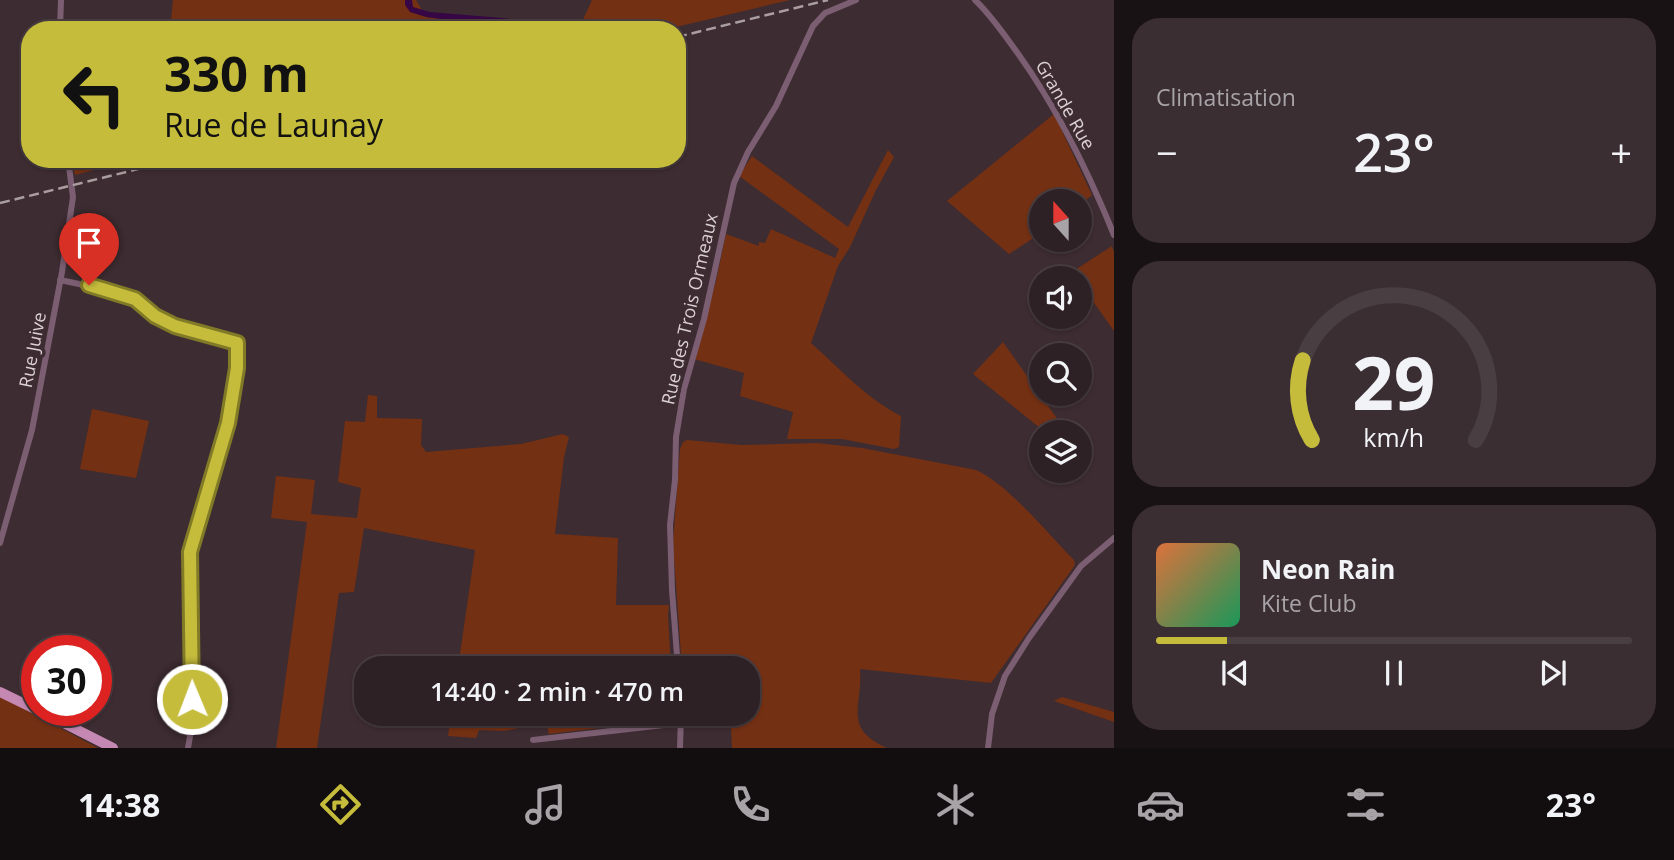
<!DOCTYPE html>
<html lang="fr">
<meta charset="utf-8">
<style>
body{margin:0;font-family:"Open Sans",sans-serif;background:#3a2e32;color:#f1f3f6;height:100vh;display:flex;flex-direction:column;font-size:26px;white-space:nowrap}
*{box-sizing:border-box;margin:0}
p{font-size:23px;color:#a7a3a7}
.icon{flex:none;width:38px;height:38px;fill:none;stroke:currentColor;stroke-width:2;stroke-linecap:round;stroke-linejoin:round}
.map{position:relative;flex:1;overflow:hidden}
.details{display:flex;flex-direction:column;gap:18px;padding:18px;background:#191214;width:560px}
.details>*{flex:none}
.top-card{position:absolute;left:21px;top:21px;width:665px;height:147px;border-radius:28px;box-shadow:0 2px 5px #0004,0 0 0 2px #493e42;background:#c6bc3c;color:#111;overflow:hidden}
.needle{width:46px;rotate:339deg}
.tools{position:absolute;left:1029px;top:189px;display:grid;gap:14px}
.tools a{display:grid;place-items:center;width:63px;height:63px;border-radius:50%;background:#2e2125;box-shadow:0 2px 5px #0004,0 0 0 2px #493e42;font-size:35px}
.speed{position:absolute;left:21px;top:635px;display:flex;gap:14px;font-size:35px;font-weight:700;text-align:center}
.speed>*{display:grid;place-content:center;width:91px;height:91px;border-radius:50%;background:#2e2125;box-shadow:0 2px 5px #0004,0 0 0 2px #493e42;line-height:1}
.speed .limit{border:10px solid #d22;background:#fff;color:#111}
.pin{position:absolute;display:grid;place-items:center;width:60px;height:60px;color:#fff;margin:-72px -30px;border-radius:50% 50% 50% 0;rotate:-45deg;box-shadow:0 0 7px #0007}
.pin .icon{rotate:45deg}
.me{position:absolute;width:77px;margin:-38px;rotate:359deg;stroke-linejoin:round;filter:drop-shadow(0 0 5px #0008)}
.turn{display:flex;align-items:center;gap:24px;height:147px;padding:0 28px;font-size:32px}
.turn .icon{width:91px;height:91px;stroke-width:2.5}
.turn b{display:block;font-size:49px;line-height:60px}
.big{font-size:52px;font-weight:600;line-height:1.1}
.details .tile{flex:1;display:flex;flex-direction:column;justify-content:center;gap:10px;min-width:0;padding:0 24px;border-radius:28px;background:#3a2e32}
.details .dial{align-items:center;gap:0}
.dial svg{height:182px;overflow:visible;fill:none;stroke:#493e42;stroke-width:7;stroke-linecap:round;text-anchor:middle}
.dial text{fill:#f1f3f6;stroke:none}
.song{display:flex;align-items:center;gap:21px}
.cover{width:84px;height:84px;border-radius:10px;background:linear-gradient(135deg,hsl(20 70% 55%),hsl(150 70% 35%))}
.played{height:7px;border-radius:4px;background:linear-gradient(90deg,#c6bc3c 15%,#493e42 15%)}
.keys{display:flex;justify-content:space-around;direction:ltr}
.heat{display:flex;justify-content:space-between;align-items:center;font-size:38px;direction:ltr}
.trip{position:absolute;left:354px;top:656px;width:406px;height:70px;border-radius:28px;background:#2e2125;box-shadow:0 2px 5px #0004,0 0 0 2px #493e42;font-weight:600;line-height:70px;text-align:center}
.menu{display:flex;height:112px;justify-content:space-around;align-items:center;background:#120d0f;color:#a7a3a7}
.menu .icon{width:49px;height:49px}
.menu .active{color:#c6bc3c}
.menu b{font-size:32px;color:#f1f3f6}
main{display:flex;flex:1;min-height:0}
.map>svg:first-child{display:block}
.green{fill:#743013}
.water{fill:#360744}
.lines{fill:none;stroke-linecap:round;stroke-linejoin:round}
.minor{stroke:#7c5e72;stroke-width:6}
.primary{stroke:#c588b3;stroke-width:10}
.rail{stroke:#ab9ea1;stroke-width:2.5;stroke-dasharray:10 5;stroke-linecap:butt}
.route-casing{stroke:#817a27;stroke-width:18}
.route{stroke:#c6bc3c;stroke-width:12}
.labels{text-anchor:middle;stroke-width:7;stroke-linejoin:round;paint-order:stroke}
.street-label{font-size:18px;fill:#dbd0d3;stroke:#3d2c31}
</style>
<main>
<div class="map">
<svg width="1114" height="748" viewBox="0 0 1114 748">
<rect width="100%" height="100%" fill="#3d2c31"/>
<!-- green -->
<g class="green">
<polygon points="173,0 416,0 426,17 530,30 170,30"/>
<polygon points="592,0 790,0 663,30 567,30 568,23 581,24"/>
<polygon points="1054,114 1092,195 1080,205 1080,201 1041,201 1041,233 1009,254 947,201"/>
<path d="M888 150 894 157 876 190 850 247 838 266 811 343C839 368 867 399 901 416L899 447 894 449 842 439H787L793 412 740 396 744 373 694 359 716 281 726 234 759 246V242L765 243 771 229 835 258 839 249 739 176 752 156 848 227Z"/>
<polygon points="71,159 136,159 75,175"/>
<polygon points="1112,246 1114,252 1114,331 1080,283 1080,278 1077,278 1072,272"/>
<polygon points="1003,342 1063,427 1053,432 1045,432 973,374"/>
<polygon points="368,395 377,396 377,418 422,419 421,445 426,452 521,444 563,434 569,437 564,457 555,534 618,538 616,605 669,605 668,615 671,668 458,668 475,550 364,528 354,592 339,593 317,748 276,748 307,522 271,518 276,476 315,480 311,514 357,518 361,488 338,482 345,421 365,422"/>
<polygon points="92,409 149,421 136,478 80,469"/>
<path d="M687 440 741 445 817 443 862 448 976 470C1009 485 1047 533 1074 560L1075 565 991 683 860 669C863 707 842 728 887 748H732L731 728 722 727 720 714H747V668H682L673 543 680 449 683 442Z"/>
<polygon points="0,696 98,748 0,748"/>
<polygon points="1062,697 1114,712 1114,722 1054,701"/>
<polygon points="451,714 673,714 674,719 549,734 546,722 504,731 479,730 476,738 448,736"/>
</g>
<!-- water -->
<polygon class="water" points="405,0 412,0 413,7 430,12 502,18 560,26 566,30 530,30 426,17 410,12 405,5"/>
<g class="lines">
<!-- minor -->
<g class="minor">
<path d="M975 0C992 16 1005 36 1019 55 1059 111 1088 171 1114 235"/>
<polyline points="60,30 61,0"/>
<polyline points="60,280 117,292 135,299 155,316 175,326 237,343 237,368 228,423 190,552 192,725 188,748"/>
<polyline points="0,543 32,430 62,272 73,197 68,159"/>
<polyline points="678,668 672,590 670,525 675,480 676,437 684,389 704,319 734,183 748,152 776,106 813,26 825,13 856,0"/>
<polyline points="533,740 681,723"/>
<polyline points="680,748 681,714"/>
<polyline points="988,748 992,714 1005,676 1029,638 1081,566 1114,538"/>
</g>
<!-- primary -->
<g class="primary">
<polyline points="0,692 37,710"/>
<polyline points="38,710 113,748"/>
</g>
<!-- rail -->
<g class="rail">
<polyline points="677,37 828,0"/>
<polyline points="0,203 179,159"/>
</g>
</g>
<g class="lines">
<defs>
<polyline id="route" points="89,285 135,299 155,316 175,326 237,343 237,368 228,423 190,552 192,699"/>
</defs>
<!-- route casing -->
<use href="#route" class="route-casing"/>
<!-- route -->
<use href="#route" class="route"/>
</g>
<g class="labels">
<!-- street labels -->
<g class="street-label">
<text transform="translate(1065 105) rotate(60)" y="6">Grande Rue</text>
<text transform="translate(690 309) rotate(-77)" y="6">Rue des Trois Ormeaux</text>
<text transform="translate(33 350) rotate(-79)" y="6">Rue Juive</text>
</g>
</g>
</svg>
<div class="tools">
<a><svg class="needle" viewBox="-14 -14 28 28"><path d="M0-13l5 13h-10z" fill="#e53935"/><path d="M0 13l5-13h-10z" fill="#a7a3a7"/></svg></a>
<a><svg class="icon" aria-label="sound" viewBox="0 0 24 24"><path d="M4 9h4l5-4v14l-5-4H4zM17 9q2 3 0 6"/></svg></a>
<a><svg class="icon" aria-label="search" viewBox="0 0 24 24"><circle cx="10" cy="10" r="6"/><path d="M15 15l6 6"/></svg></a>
<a><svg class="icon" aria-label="layers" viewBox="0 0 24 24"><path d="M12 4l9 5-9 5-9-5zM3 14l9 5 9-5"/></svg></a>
</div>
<div class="speed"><div class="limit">30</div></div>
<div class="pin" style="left:89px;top:285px;background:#d93025"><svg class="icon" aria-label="arrive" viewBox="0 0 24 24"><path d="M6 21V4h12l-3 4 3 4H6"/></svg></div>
<svg class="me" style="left:192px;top:699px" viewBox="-20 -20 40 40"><circle r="17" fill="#c6bc3c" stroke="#fff" stroke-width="3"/><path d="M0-11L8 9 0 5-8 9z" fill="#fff"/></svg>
<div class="trip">14:40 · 2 min · 470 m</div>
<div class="top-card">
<div class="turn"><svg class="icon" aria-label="left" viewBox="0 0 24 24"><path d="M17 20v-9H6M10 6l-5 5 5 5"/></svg><div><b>330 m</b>Rue de Launay</div></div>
</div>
</div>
<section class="details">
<div class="tile"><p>Climatisation</p>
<div class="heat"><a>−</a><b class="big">23°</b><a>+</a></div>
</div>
<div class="tile dial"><svg viewBox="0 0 100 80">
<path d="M14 69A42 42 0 1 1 86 69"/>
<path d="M14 69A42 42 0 0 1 10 34" stroke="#c6bc3c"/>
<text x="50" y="56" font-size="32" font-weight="700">29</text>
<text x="50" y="72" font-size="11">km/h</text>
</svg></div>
<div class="tile">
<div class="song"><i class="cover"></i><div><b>Neon Rain</b><p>Kite Club</p></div></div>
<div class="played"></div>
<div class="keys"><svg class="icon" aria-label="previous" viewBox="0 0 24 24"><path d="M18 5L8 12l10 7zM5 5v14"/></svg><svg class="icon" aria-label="pause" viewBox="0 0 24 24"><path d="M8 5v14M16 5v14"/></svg><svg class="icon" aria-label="next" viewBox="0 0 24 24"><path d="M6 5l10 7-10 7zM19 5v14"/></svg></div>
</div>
</section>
</main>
<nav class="menu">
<b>14:38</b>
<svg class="icon active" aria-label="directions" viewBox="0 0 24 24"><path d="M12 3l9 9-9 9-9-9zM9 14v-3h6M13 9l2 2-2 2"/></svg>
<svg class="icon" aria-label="music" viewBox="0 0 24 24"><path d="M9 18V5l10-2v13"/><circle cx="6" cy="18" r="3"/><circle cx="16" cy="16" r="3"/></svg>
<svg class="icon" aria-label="phone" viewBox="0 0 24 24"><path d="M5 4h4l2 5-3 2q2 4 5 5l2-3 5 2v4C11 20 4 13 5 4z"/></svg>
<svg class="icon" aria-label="climate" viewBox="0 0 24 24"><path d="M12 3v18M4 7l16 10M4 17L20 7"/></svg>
<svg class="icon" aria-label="car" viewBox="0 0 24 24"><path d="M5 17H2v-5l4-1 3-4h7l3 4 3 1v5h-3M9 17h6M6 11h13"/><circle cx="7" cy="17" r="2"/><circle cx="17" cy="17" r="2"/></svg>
<svg class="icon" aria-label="filters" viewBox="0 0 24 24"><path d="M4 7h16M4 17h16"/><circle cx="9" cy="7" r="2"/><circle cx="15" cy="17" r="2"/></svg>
<b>23°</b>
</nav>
